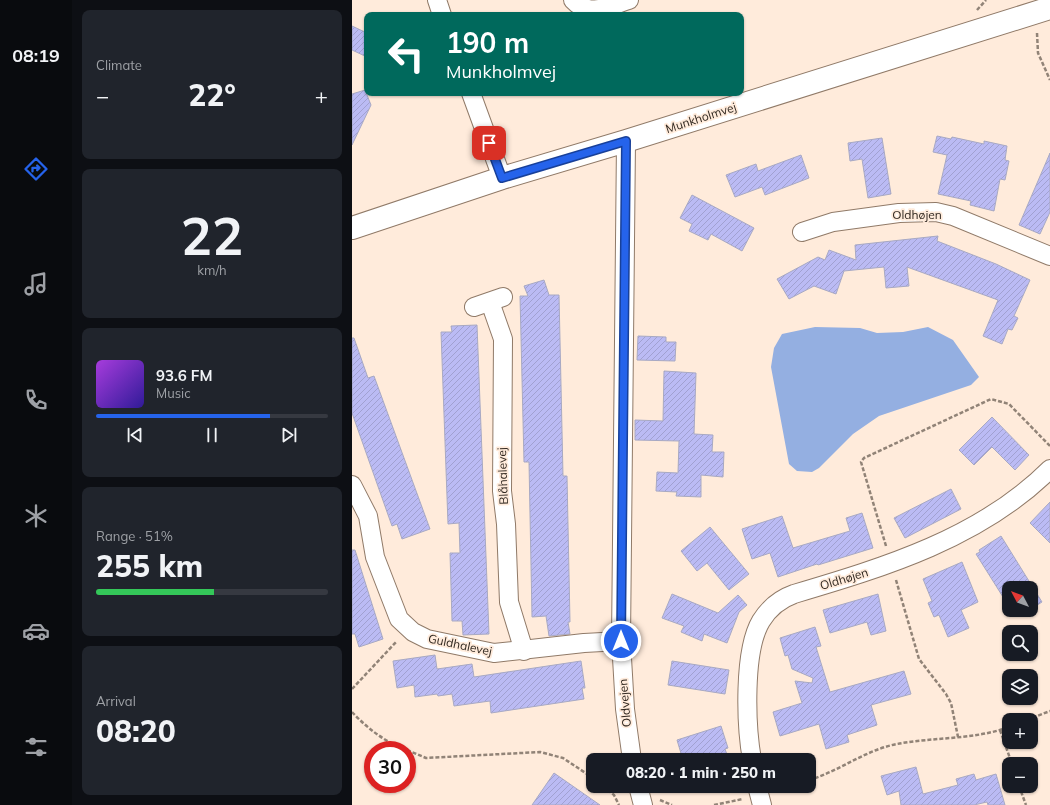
<!DOCTYPE html>
<meta charset="utf-8">
<style>
body{margin:0;font-family:Mulish,sans-serif;background:#20242c;color:#f1f3f6;height:100vh;display:flex;flex-direction:column;font-size:15px;white-space:nowrap}
*{box-sizing:border-box;margin:0}
p{font-size:13px;color:#9ea1a6}
.icon{flex:none;width:22px;height:22px;fill:none;stroke:currentColor;stroke-width:2;stroke-linecap:round;stroke-linejoin:round}
.map{position:relative;flex:1;overflow:hidden}
.side{display:flex;flex-direction:column;gap:10px;padding:10px;background:#0d0f14;width:280px}
.side>*{flex:none}
.banner{position:absolute;left:12px;top:12px;width:380px;height:84px;border-radius:8px;box-shadow:0 1px 3px #0004;background:#00695c;color:#fff;overflow:hidden}
.needle{width:26px;rotate:311deg}
.fabs{position:absolute;left:650px;top:581px;display:grid;gap:8px}
.fabs a{display:grid;place-items:center;width:36px;height:36px;border-radius:8px;background:#171b24;box-shadow:0 1px 3px #0004;font-size:20px}
.speed{position:absolute;left:12px;top:741px;display:flex;gap:8px;font-size:20px;font-weight:700;text-align:center}
.speed>*{display:grid;place-content:center;width:52px;height:52px;border-radius:50%;background:#171b24;box-shadow:0 1px 3px #0004;line-height:1}
.speed .limit{border:6px solid #d22;background:#fff;color:#111}
.pin{position:absolute;display:grid;place-items:center;width:34px;height:34px;color:#fff;margin:-17px;border-radius:8px;box-shadow:0 2px 6px #0006}
.me{position:absolute;width:44px;margin:-22px;rotate:0deg;stroke-linejoin:round;filter:drop-shadow(0 0 3px #0008)}
.turn{display:flex;align-items:center;gap:14px;height:84px;padding:0 16px;font-size:18px}
.turn .icon{width:52px;height:52px;stroke-width:2.5}
.turn b{display:block;font-size:28px;line-height:34px}
.big{font-size:30px;font-weight:800;line-height:1.1}
.side .tile{flex:1;display:flex;flex-direction:column;justify-content:center;gap:6px;min-width:0;padding:0 14px;border-radius:8px;background:#20242c}
.side .dial{align-items:center;gap:0}
.dial b{font-size:52px;line-height:1}
.song{display:flex;align-items:center;gap:12px}
.cover{width:48px;height:48px;border-radius:6px;background:linear-gradient(135deg,hsl(280 70% 55%),hsl(250 70% 35%))}
.played{height:4px;border-radius:2px;background:linear-gradient(90deg,#2563eb 75%,#363941 75%)}
.keys{display:flex;justify-content:space-around;direction:ltr}
.heat{display:flex;justify-content:space-between;align-items:center;font-size:22px;direction:ltr}
.charge{height:6px;border-radius:3px;background:linear-gradient(90deg,#34c759 51%,#363941 0)}
.trip{position:absolute;left:234px;top:753px;width:230px;height:40px;border-radius:8px;background:#171b24;box-shadow:0 1px 3px #0004;font-weight:800;line-height:40px;text-align:center}
main{display:flex;flex:1;min-height:0}
.menu{display:flex;flex-direction:column;width:72px;justify-content:space-around;align-items:center;background:#090b0e;color:#9ea1a6}
.menu .icon{width:28px;height:28px}
.menu .current{color:#2563eb}
.menu b{font-size:18px;color:#f1f3f6}
.map>svg:first-child{display:block}
.water{fill:#94afe1}
.building{fill:url(#building-hatch);stroke:#a8a9c3}
.lines{fill:none;stroke-linecap:round;stroke-linejoin:round}
.street-casing{stroke:#907a68;stroke-width:20}
.secondary-casing{stroke:#907a68;stroke-width:24}
.path{stroke:#918377;stroke-width:2.5;stroke-dasharray:4 2;stroke-linecap:butt}
.street{stroke:#fff;stroke-width:18}
.secondary{stroke:#fff;stroke-width:22}
.route-casing{stroke:#184099;stroke-width:10}
.route{stroke:#2563eb;stroke-width:7}
.labels{text-anchor:middle;stroke-width:3.5;stroke-linejoin:round;paint-order:stroke}
.street-label{font-size:12px;fill:#312820;stroke:#ffebdb}
</style>
<main>
<nav class="menu">
<b>08:19</b>
<svg class="icon current" aria-label="directions" viewBox="0 0 24 24"><path d="M12 3l9 9-9 9-9-9zM9 14v-3h6M13 9l2 2-2 2"/></svg>
<svg class="icon" aria-label="music" viewBox="0 0 24 24"><path d="M9 18V5l10-2v13"/><circle cx="6" cy="18" r="3"/><circle cx="16" cy="16" r="3"/></svg>
<svg class="icon" aria-label="phone" viewBox="0 0 24 24"><path d="M5 4h4l2 5-3 2q2 4 5 5l2-3 5 2v4C11 20 4 13 5 4z"/></svg>
<svg class="icon" aria-label="climate" viewBox="0 0 24 24"><path d="M12 3v18M4 7l16 10M4 17L20 7"/></svg>
<svg class="icon" aria-label="car" viewBox="0 0 24 24"><path d="M5 17H2v-5l4-1 3-4h7l3 4 3 1v5h-3M9 17h6M6 11h13"/><circle cx="7" cy="17" r="2"/><circle cx="17" cy="17" r="2"/></svg>
<svg class="icon" aria-label="filters" viewBox="0 0 24 24"><path d="M4 7h16M4 17h16"/><circle cx="9" cy="7" r="2"/><circle cx="15" cy="17" r="2"/></svg>
</nav>
<section class="side">
<div class="tile"><p>Climate</p>
<div class="heat"><a>−</a><b class="big">22°</b><a>+</a></div>
</div>
<div class="tile dial"><b>22</b><p>km/h</p></div>
<div class="tile">
<div class="song"><i class="cover"></i><div><b>93.6 FM</b><p>Music</p></div></div>
<div class="played"></div>
<div class="keys"><svg class="icon" aria-label="previous" viewBox="0 0 24 24"><path d="M18 5L8 12l10 7zM5 5v14"/></svg><svg class="icon" aria-label="pause" viewBox="0 0 24 24"><path d="M8 5v14M16 5v14"/></svg><svg class="icon" aria-label="next" viewBox="0 0 24 24"><path d="M6 5l10 7-10 7zM19 5v14"/></svg></div>
</div>
<div class="tile"><p>Range · 51%</p><b class="big">255 km</b><div class="charge"></div></div>
<div class="tile"><p>Arrival</p><b class="big">08:20</b></div>
</section>
<div class="map">
<svg width="698" height="805" viewBox="0 0 698 805">
<defs>
<pattern id="building-hatch" width="6" height="6" patternUnits="userSpaceOnUse"><rect width="6" height="6" fill="#bbbbf4"/><path d="M-1 1l2-2M0 6l6-6M5 7l2-2" fill="none" stroke="#a1a1d1"/></pattern>
</defs>
<rect width="100%" height="100%" fill="#ffebdb"/>
<!-- water -->
<polygon class="water" points="463,327 508,328 525,333 551,332 576,327 601,340 627,377 619,385 527,416 501,434 467,468 460,472 445,471 437,464 419,367 422,348 430,334"/>
<!-- building -->
<g class="building">
<polygon points="0,26 15,33 15,57 0,50"/>
<polygon points="13,90 19,105 0,145 0,94"/>
<polygon points="585,136 599,139 600,137 632,144 632,141 655,146 653,160 657,161 653,180 648,179 642,211 618,205 619,201 586,194 595,155 581,152"/>
<polygon points="530,138 539,194 516,198 510,159 498,161 496,143"/>
<polygon points="698,153 698,212 688,234 667,225"/>
<polygon points="449,155 457,178 413,195 410,187 383,197 374,175 404,164 406,171"/>
<polygon points="340,195 402,228 390,251 359,234 356,240 337,231 340,224 328,218"/>
<polygon points="586,236 585,241 644,264 678,280 662,316 666,318 660,330 656,329 650,344 631,336 646,300 555,267 557,286 534,288 532,267 492,271 484,294 462,286 437,299 425,279 466,257 473,260 477,250 504,260 503,245"/>
<polygon points="192,280 197,295 207,295 211,476 215,476 218,622 216,622 218,634 197,636 194,616 180,617 177,462 172,462 168,296 176,296 172,286"/>
<polygon points="125,325 137,634 111,635 110,621 100,621 98,553 108,553 107,523 96,524 89,332 100,332 99,326"/>
<polygon points="286,336 314,337 314,342 324,342 323,361 285,360"/>
<polygon points="0,338 2,338 16,378 22,376 78,529 50,539 45,524 40,526 0,413"/>
<polygon points="312,371 344,373 342,434 361,435 360,452 372,452 371,477 349,475 349,497 324,496 325,492 304,491 305,472 326,473 327,441 283,440 283,420 311,421"/>
<polygon points="640,417 677,455 663,470 640,447 622,465 607,450"/>
<polygon points="599,489 609,509 553,538 542,518"/>
<polygon points="698,502 698,543 678,523"/>
<polygon points="510,513 521,548 466,565 465,564 426,577 418,553 400,559 390,529 430,516 441,548 498,531 494,518"/>
<polygon points="358,527 397,574 377,590 355,563 345,571 329,551"/>
<polygon points="649,536 690,602 679,609 679,588 657,588 657,598 655,594 651,597 624,554 628,552 627,550"/>
<polygon points="0,550 3,550 31,639 7,647 3,634 0,634"/>
<polygon points="610,562 626,602 609,610 617,628 596,637 587,615 582,617 576,603 580,601 571,579"/>
<polygon points="320,594 366,613 386,595 395,605 387,612 375,643 352,634 350,641 329,632 332,626 310,618"/>
<polygon points="526,594 534,631 519,635 515,622 478,633 471,610"/>
<polygon points="463,627 469,646 464,647 478,692 552,671 559,694 519,705 525,725 495,735 497,742 474,749 467,724 428,736 421,712 450,703 443,681 460,683 461,678 440,669 436,655 433,656 428,638"/>
<polygon points="83,655 85,669 120,664 122,677 229,661 233,688 230,688 232,699 139,713 138,701 102,706 100,694 86,696 85,694 63,697 62,685 45,688 41,661"/>
<polygon points="320,661 377,670 373,694 316,685"/>
<polygon points="369,726 376,748 373,749 377,760 353,760 351,756 331,760 325,740"/>
<polygon points="564,767 571,794 606,785 604,779 622,774 624,780 644,774 653,805 636,805 635,802 622,805 549,805 547,791 535,795 529,776"/>
<polygon points="202,773 248,805 180,805"/>
</g>
<g class="lines">
<defs>
<g id="street">
<polyline points="85,0 90,15"/>
<path d="M221 0C237 18 257 6 277 0"/>
<polyline points="119,93 150,178"/>
<polyline points="274,141 269,641 273,709 280,760"/>
<polyline points="450,232 481,222 547,213 584,212 601,216 698,256"/>
<polyline points="138,302 151,339 150,491 154,524 157,602 172,651"/>
<polyline points="122,307 151,297"/>
<polyline points="0,485 16,516 23,557 47,619 61,632 75,639 142,653 232,643 269,641"/>
<path d="M400 760C394 726 391 651 409 621 417 608 428 599 442 594 533 567 629 538 698 469"/>
<polyline points="286,786 291,805"/>
<polyline points="405,786 410,805"/>
</g>
<polyline id="secondary" points="0,228 150,178 274,141 698,8"/>
</defs>
<!-- street casing -->
<use href="#street" class="street-casing"/>
<!-- secondary casing -->
<use href="#secondary" class="secondary-casing"/>
<!-- path -->
<g class="path">
<polyline points="625,10 634,0"/>
<polyline points="685,33 686,53 698,80"/>
<polyline points="534,546 509,462 512,458 639,399 657,404 698,446"/>
<polyline points="544,580 567,659 594,694 599,703 606,737"/>
<polyline points="0,689 45,641"/>
<path d="M0 712C15 728 33 742 54 750"/>
<polyline points="675,720 698,711"/>
<polyline points="648,730 660,764"/>
<polyline points="55,750 74,758 188,752 211,758 241,778"/>
<path d="M457 780C488 771 513 750 545 744 581 737 622 740 657 727"/>
<polyline points="251,786 262,795 267,805"/>
<polyline points="667,786 674,805"/>
<polyline points="423,790 437,786"/>
<polyline points="308,800 320,805"/>
<polyline points="362,805 391,799"/>
</g>
<!-- street -->
<use href="#street" class="street"/>
<!-- secondary -->
<use href="#secondary" class="secondary"/>
</g>
<g class="lines">
<defs>
<polyline id="route" points="137,143 150,178 274,141 269,641"/>
</defs>
<!-- route casing -->
<use href="#route" class="route-casing"/>
<!-- route -->
<use href="#route" class="route"/>
</g>
<g class="labels">
<!-- street labels -->
<g class="street-label">
<text transform="translate(349 118) rotate(-18)" y="4">Munkholmvej</text>
<text x="565" y="219">Oldhøjen</text>
<text transform="translate(151 476) rotate(-92)" y="4">Blåhalevej</text>
<text transform="translate(492 579) rotate(-17)" y="4">Oldhøjen</text>
<text transform="translate(108 645) rotate(12)" y="4">Guldhalevej</text>
<text transform="translate(273 703) rotate(-95)" y="4">Oldvejen</text>
</g>
</g>
</svg>
<div class="fabs">
<a><svg class="needle" viewBox="-14 -14 28 28"><path d="M0-13l5 13h-10z" fill="#e53935"/><path d="M0 13l5-13h-10z" fill="#9ea1a6"/></svg></a>
<a><svg class="icon" aria-label="search" viewBox="0 0 24 24"><circle cx="10" cy="10" r="6"/><path d="M15 15l6 6"/></svg></a>
<a><svg class="icon" aria-label="layers" viewBox="0 0 24 24"><path d="M12 4l9 5-9 5-9-5zM3 14l9 5 9-5"/></svg></a>
<a>+</a>
<a>−</a>
</div>
<div class="speed"><div class="limit">30</div></div>
<div class="pin" style="left:137px;top:143px;background:#d93025"><svg class="icon" aria-label="arrive" viewBox="0 0 24 24"><path d="M6 21V4h12l-3 4 3 4H6"/></svg></div>
<svg class="me" style="left:269px;top:641px" viewBox="-20 -20 40 40"><circle r="17" fill="#2563eb" stroke="#fff" stroke-width="3"/><path d="M0-11L8 9 0 5-8 9z" fill="#fff"/></svg>
<div class="trip">08:20 · 1 min · 250 m</div>
<div class="banner">
<div class="turn"><svg class="icon" aria-label="left" viewBox="0 0 24 24"><path d="M17 20v-9H6M10 6l-5 5 5 5"/></svg><div><b>190 m</b>Munkholmvej</div></div>
</div>
</div>
</main>
